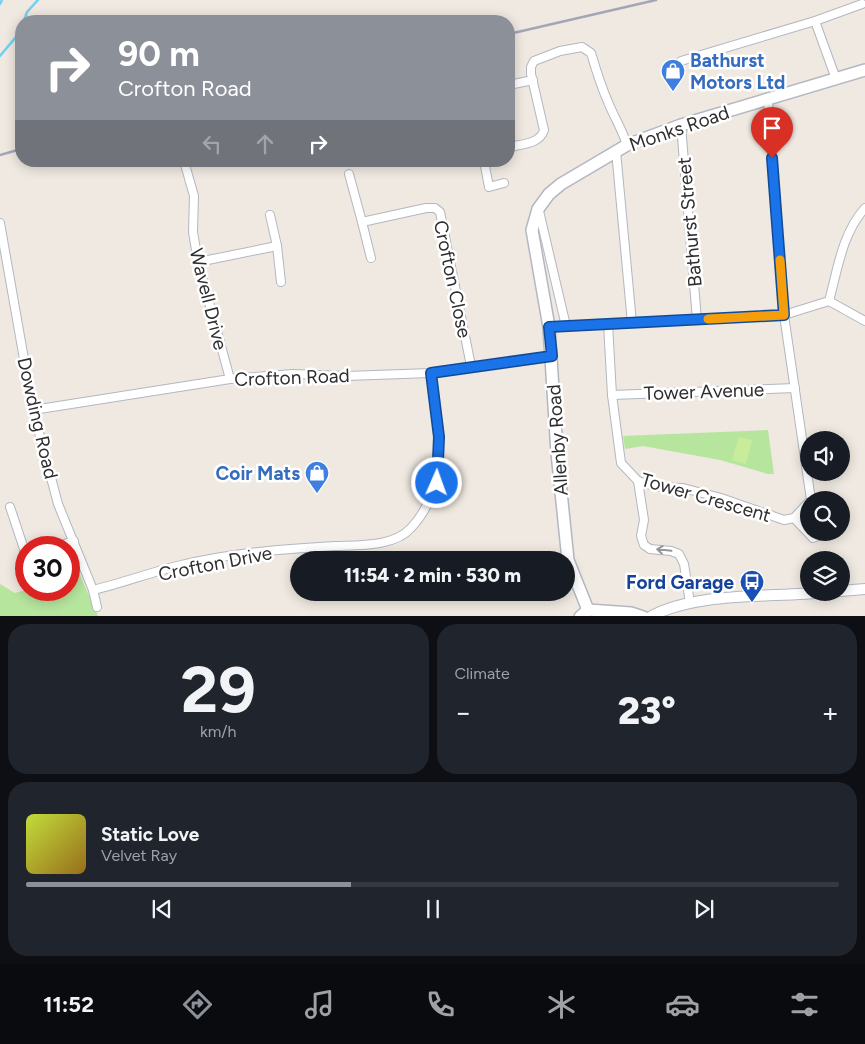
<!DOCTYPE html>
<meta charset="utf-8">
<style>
body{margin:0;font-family:Figtree,sans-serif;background:#20242c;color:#f1f3f6;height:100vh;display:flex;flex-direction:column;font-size:19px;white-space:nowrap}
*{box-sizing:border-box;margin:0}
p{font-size:16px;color:#9ea1a6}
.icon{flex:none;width:28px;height:28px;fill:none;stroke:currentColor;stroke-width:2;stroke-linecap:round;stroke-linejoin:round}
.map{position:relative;height:616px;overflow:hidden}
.details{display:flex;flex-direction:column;gap:8px;padding:8px;background:#0d0f14;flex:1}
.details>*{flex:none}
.banner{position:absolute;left:15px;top:15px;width:500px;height:152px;border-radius:20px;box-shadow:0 2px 12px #0003;background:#8c9099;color:#fff;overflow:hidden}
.fabs{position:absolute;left:800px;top:431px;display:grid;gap:10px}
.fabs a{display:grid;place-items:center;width:50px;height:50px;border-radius:50%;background:#171b24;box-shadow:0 2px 12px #0003;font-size:25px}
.speed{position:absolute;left:15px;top:536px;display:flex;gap:10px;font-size:25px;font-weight:700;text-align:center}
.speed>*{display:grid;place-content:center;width:65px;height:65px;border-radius:50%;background:#171b24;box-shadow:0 2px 12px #0003;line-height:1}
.speed .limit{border:8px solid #d22;background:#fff;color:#111}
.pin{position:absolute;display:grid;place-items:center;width:42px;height:42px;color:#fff;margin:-51px -21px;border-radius:50% 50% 50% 0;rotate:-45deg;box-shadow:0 0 5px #0007}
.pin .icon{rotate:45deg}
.me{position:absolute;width:55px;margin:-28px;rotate:2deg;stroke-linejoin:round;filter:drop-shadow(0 0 4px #0008)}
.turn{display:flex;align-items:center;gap:18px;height:105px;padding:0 20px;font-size:22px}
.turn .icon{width:65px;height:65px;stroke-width:2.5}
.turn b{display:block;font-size:35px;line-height:42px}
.lanes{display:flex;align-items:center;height:48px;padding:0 20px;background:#0003;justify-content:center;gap:25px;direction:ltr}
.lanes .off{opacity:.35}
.big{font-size:38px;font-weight:800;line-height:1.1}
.details .card{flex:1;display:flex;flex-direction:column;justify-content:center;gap:8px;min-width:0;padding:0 18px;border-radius:20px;background:#20242c}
.details .dial{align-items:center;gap:0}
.dial b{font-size:65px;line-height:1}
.song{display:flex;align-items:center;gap:15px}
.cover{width:60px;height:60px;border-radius:8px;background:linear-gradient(135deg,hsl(70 70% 55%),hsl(40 70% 35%))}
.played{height:5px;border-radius:2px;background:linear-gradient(90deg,#8c9099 40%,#363941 40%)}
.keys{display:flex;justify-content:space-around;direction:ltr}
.heat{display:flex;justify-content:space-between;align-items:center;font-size:28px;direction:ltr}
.details .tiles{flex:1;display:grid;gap:8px;grid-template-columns:1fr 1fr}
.card:last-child{grid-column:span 2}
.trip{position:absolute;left:290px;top:551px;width:285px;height:50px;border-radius:25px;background:#171b24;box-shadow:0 2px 12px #0003;font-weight:800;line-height:50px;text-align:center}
.tabs{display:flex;height:80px;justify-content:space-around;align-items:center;background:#090b0e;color:#9ea1a6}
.tabs .icon{width:35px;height:35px}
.tabs .on{color:#8c9099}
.tabs b{font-size:22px;color:#f1f3f6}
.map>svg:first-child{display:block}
.green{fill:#b6e59e}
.pitch{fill:#c9ec9a}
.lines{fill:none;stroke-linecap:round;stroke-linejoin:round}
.stream{stroke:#75cff0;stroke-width:2.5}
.minor-casing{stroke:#b4b7c1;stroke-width:10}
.tertiary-casing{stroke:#b4b7c1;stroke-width:12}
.secondary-casing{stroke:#b4b7c1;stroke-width:14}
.minor{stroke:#fff;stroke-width:8}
.tertiary{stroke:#fff;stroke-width:10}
.secondary{stroke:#fff;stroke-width:11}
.rail{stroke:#a3a6b8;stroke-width:2.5}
.oneway{stroke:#969696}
.route-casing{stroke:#114b97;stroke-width:12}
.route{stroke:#1a73e8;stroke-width:9}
.slow{stroke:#f59e0b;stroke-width:9}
.labels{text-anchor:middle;stroke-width:5;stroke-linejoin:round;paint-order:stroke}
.shop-label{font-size:19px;font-weight:bold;fill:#366cbe;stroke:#fff;text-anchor:start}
.street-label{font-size:19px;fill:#2e2e2e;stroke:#fff}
.transit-label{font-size:19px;font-weight:bold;fill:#164399;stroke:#fff;text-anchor:end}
</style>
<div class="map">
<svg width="865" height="617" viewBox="0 0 865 617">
<rect width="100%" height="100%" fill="#efe9e1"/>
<!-- green -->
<g class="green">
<polygon points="768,430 774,474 768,474 720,460 643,446 625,449 623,436"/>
<polygon points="79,573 98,616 0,616 0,584 15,593 26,590 69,590 69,576"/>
</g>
<!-- pitch -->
<polygon class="pitch" points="739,437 752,440 746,464 732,460"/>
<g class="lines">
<!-- stream -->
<g class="stream">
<polyline points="0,4 2,0"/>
<polyline points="24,21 27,12 38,0"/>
<polyline points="0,56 21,31"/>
</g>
<defs>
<g id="minor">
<polyline points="815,21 836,79"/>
<polyline points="681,61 815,21 862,4"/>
<polyline points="509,85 533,80"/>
<polyline points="768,100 784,315 811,500"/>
<polyline points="681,125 697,320"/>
<path d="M509 147C522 144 540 144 544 130L531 74V67L534 61 560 51 582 47 591 53C596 70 601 86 608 102 614 117 622 129 627 145"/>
<polyline points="616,151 632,323"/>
<polyline points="184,161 194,196 193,232 198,262 230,379"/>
<polyline points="484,161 489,187 504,183"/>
<polyline points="349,174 362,222 426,208 435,208 440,212 471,366"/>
<polyline points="539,211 566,326"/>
<polyline points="362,222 371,258"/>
<polyline points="0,223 33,410 58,504 93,590 97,607"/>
<polyline points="277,246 281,282"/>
<polyline points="198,262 277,246 270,215"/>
<path d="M829 301C838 268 842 234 865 208"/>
<polyline points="608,324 612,395 621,463 638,481 657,487 683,488 721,498 784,520 794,518 809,502"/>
<polyline points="549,327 784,315 829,301 865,321"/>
<polyline points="612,395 795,388"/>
<polyline points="33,410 230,379 293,374 346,376 431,373 552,356"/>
<polyline points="638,481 644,520 641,536 644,545 650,549 671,551 679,554 684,564 690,603"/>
<polyline points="10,507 26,555"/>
<polyline points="794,518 813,538 827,532"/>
<polyline points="52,548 74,541"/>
<path d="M93 590C122 583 149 573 177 566 229 553 283 549 335 546 358 545 394 547 411 528 452 484 437 427 431 373"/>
</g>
<g id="tertiary">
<polyline points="841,591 865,589"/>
<path d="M650 617C696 591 774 598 826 592"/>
</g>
<g id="secondary">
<polyline points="588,610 568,560 557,453 549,327 532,230 538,209 549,194 561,184 627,145 681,125 865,70"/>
<polyline points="580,617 588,610 631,613 643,617"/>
</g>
</defs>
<!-- minor casing -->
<use href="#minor" class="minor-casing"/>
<!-- tertiary casing -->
<use href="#tertiary" class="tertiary-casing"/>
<!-- secondary casing -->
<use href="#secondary" class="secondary-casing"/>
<!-- minor -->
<use href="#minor" class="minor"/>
<!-- tertiary -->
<use href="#tertiary" class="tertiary"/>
<!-- secondary -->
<use href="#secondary" class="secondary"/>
<!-- rail -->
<g class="rail">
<polyline points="509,34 656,0"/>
<polyline points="0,155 21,149"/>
</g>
</g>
<!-- one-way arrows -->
<defs><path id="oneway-shaft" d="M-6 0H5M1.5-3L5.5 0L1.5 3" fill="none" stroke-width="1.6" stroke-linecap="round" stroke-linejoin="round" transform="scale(1.25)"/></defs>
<use class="oneway" href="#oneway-shaft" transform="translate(664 550) rotate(-174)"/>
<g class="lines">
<defs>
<polyline id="route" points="437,483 439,437 431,373 552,356 549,327 784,315 772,158"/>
</defs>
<!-- route casing -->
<use href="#route" class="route-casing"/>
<!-- route -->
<use href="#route" class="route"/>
<!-- slow -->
<polyline class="slow" points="708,319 784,315 780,260"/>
</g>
<!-- icons -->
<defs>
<symbol id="shop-pin" viewBox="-11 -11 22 30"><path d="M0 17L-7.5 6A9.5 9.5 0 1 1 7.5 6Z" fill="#3f7fe0" stroke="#fff"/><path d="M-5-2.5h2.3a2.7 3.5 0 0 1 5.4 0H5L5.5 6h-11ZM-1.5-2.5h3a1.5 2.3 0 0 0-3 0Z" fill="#fff"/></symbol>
<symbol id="bus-pin" viewBox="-11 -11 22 30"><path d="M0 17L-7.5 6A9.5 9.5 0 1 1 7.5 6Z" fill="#1a4fb4" stroke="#fff"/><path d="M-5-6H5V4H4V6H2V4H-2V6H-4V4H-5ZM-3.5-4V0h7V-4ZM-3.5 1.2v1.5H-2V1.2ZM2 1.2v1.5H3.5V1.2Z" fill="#fff"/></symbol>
</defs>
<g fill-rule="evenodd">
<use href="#shop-pin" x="659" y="57" width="28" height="38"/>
<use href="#shop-pin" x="303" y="459" width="28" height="38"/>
<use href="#bus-pin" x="738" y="568" width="28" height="38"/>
</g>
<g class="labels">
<!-- shop labels -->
<g class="shop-label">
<text x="690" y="67">Bathurst<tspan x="690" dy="22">Motors Ltd</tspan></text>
<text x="300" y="480" text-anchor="end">Coir Mats</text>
</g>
<!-- street labels -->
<g class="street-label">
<text transform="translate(679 128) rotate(-19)" y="7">Monks Road</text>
<text transform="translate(689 222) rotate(-95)" y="7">Bathurst Street</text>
<text transform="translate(453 279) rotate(78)" y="7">Crofton Close</text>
<text transform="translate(209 299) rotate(76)" y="7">Wavell Drive</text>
<text transform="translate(292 377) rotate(-2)" y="7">Crofton Road</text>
<text transform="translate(704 391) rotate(-2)" y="7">Tower Avenue</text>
<text transform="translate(38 418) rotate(77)" y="7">Dowding Road</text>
<text transform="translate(557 440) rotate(-94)" y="7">Allenby Road</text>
<text transform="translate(706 497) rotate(16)" y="7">Tower Crescent</text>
<text transform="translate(215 563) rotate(-11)" y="7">Crofton Drive</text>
</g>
<!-- transit labels -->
<g class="transit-label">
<text x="734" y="589">Ford Garage</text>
</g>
</g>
</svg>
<div class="fabs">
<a><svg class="icon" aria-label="sound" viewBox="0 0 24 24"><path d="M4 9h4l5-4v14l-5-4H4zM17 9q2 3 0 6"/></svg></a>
<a><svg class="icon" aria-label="search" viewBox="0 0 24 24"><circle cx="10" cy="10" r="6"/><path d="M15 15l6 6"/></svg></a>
<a><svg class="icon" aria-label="layers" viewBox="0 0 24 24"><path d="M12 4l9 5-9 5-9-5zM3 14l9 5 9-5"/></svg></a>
</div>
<div class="speed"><div class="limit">30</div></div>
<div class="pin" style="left:772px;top:158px;background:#d93025"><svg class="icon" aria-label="arrive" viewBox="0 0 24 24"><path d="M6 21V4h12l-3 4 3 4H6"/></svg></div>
<svg class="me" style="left:437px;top:483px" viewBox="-20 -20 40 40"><circle r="17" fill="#1a73e8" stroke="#fff" stroke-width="3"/><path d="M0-11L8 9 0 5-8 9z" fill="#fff"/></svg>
<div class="trip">11:54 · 2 min · 530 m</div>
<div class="banner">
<div class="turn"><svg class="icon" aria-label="right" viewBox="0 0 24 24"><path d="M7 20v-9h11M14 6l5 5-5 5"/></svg><div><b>90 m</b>Crofton Road</div></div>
<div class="lanes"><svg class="icon off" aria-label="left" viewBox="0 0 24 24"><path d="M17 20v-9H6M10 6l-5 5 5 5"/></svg><svg class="icon off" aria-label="ahead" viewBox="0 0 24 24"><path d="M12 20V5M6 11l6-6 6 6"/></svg><svg class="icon" aria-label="right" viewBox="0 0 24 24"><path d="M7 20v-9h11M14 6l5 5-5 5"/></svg></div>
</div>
</div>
<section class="details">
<div class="tiles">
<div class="card dial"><b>29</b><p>km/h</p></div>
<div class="card"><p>Climate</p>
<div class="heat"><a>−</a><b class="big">23°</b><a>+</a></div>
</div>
<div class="card">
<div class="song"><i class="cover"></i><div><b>Static Love</b><p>Velvet Ray</p></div></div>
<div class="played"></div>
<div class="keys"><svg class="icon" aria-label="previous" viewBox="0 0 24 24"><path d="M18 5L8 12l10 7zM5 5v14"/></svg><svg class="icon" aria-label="pause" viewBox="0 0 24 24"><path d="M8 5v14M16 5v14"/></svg><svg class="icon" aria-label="next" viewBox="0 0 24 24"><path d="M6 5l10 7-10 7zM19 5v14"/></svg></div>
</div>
</div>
</section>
<nav class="tabs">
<b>11:52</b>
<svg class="icon on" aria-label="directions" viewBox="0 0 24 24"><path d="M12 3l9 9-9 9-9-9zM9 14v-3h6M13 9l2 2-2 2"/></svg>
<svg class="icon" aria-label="music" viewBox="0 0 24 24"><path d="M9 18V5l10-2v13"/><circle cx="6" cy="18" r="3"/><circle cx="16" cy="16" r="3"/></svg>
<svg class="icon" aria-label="phone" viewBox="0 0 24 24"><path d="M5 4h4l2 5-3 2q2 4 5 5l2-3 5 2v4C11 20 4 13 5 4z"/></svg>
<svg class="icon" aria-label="climate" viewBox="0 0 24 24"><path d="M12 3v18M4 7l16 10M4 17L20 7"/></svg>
<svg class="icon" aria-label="car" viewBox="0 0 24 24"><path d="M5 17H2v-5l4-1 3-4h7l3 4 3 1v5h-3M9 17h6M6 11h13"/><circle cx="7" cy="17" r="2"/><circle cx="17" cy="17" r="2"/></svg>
<svg class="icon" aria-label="filters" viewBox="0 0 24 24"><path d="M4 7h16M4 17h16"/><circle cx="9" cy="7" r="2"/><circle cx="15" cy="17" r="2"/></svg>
</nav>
